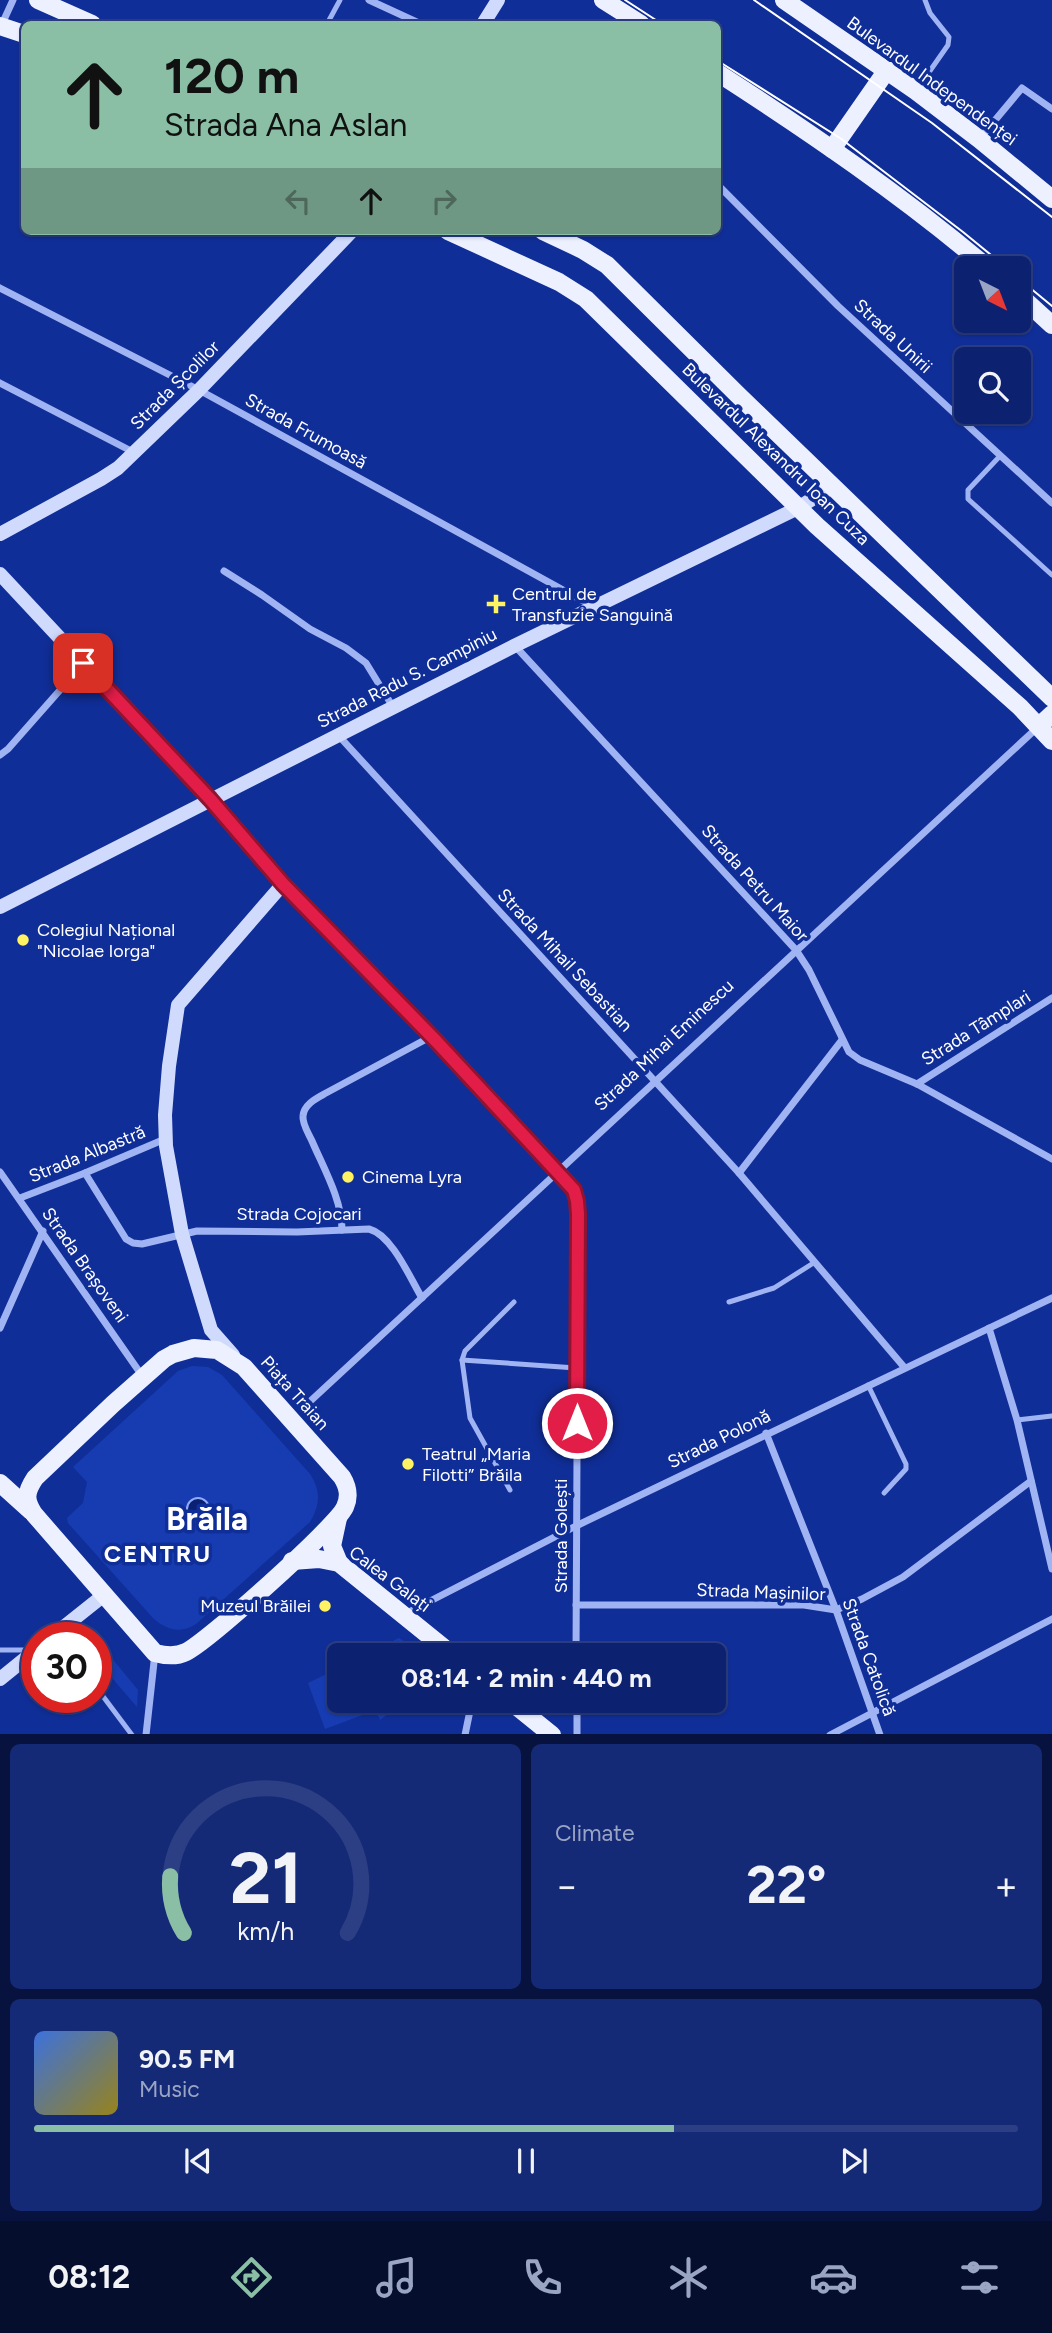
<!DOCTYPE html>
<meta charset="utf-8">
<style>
body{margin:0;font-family:Figtree,sans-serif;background:#152a76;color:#f1f3f6;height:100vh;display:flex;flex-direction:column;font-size:26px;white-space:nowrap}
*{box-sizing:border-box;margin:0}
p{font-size:23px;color:#9aa4c3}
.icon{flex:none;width:38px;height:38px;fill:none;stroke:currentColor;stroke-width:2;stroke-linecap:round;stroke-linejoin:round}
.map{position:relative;height:1734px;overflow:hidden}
.side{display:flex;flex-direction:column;gap:10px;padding:10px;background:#07133e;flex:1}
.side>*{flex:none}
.top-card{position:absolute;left:21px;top:21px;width:700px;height:214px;border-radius:10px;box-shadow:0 2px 5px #0004,0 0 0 2px #2c3f84;background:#8abfa5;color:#111;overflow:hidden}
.needle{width:46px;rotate:138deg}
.buttons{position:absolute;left:954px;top:256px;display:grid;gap:14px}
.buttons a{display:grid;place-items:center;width:77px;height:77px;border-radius:10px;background:#0c2271;box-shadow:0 2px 5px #0004,0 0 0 2px #2c3f84;font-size:35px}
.speed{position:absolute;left:21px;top:1622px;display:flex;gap:14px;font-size:35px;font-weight:700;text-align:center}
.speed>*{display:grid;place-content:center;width:91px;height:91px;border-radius:50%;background:#0c2271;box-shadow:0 2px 5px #0004,0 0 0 2px #2c3f84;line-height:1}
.speed .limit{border:10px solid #d22;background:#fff;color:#111}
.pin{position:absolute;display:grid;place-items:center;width:60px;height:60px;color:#fff;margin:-30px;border-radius:14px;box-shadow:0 4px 10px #0006}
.me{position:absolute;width:77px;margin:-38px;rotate:0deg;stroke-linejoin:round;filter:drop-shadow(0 0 5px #0008)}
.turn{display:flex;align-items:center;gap:24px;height:147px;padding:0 28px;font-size:32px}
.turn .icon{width:91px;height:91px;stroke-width:2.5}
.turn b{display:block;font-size:49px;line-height:60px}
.lanes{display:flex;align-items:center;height:66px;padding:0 28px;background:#0003;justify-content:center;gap:35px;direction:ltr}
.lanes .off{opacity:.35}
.big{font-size:52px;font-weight:700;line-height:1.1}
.side .tile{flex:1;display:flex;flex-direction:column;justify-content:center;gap:10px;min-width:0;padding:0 24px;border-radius:10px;background:#152a76}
.side .dial{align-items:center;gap:0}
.dial svg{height:182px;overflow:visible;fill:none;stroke:#2c3f84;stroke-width:7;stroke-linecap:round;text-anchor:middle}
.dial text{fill:#f1f3f6;stroke:none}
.song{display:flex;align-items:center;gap:21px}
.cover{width:84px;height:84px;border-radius:10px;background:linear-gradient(135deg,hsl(220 70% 55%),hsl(50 70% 35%))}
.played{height:7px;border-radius:4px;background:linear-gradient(90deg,#8abfa5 65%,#2c3f84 65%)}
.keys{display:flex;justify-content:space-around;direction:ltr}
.heat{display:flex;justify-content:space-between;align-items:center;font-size:38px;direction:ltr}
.side .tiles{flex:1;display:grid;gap:10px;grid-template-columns:1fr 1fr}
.tile:last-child{grid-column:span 2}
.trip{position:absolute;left:327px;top:1643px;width:399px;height:70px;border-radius:10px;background:#0c2271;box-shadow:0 2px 5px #0004,0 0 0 2px #2c3f84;font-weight:700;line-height:70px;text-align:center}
.menu{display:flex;height:112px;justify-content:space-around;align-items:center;background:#050e2d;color:#9aa4c3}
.menu .icon{width:49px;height:49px}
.menu .selected{color:#8abfa5}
.menu b{font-size:32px;color:#f1f3f6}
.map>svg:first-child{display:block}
.green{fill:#173cb2}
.water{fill:#092073;stroke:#91abf8;stroke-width:2}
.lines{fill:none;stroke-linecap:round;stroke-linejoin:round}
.lane{stroke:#a0b4f4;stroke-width:5}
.street{stroke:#a0b4f4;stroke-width:7}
.secondary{stroke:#d0dafd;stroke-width:14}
.primary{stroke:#edf0ff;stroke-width:18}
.tram{stroke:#fff;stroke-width:2}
.route-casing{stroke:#92132f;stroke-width:18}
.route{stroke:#e11d48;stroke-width:12}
.poi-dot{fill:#fff363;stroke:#102e97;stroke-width:2.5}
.labels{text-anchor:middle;stroke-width:7;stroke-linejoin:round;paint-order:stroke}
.street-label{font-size:18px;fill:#fff;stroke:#102e97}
.poi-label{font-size:18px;fill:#fff;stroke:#102e97;text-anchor:start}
.district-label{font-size:24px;font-weight:bold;letter-spacing:2px;fill:#fff;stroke:#102e97}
.town-label{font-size:32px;font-weight:bold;fill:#fff;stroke:#102e97}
</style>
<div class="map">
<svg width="1052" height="1735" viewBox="0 0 1052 1735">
<rect width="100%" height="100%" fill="#102e97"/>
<!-- green -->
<g class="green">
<path d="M192 1366 208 1367 222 1375 310 1474C321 1491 320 1505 310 1522L196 1624C181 1634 166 1630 153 1618L68 1523 67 1518 83 1503 87 1482 73 1467 178 1371Z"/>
<polygon points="399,1638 425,1655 364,1655"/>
<polygon points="96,1639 138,1690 137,1707 96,1659"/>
<polygon points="339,1668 340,1701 405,1701 380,1720 376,1710 325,1729 308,1683"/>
</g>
<!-- water -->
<circle class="water" cx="198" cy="1509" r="11"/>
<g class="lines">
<!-- lane -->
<g class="lane">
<polyline points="327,24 340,0"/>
<polyline points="918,88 948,45 949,37 930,13 925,0"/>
<polyline points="1000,456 968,490 968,499 1052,575"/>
<polyline points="729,1302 774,1288 815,1262"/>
<polyline points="462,1360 576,1368"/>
<polyline points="868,1385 906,1464 906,1469 884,1493"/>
<polyline points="1017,1420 1052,1416"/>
<polyline points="510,1490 470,1418 462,1360 465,1351 514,1302"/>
<polyline points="0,1650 28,1650"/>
<polyline points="96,1687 132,1735"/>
</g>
<!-- street -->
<g class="street">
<polyline points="369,0 421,24"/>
<polyline points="2,24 13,0"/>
<polyline points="981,137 1022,88 1052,109"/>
<polyline points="718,185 838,306 1052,503"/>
<polyline points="0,288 199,390 594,607"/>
<polyline points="0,383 135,453"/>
<polyline points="224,571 262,595 310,629 346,648 366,663 393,707"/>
<polyline points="515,646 796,950 809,970 849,1052 860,1060 917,1084 1052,1159"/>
<polyline points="338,735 739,1173 904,1367"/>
<polyline points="0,755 8,749 83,664"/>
<polyline points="283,884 432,1036 558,1172 576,1194 578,1258 576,1656"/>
<polyline points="917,1084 1052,998"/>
<polyline points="0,1172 143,1377"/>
<path d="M85 1173 126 1239 133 1243 142 1244 197 1231 297 1232 369 1229C392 1235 410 1278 422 1298"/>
<polyline points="739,1173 842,1040"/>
<polyline points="20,1198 85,1173 165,1139"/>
<path d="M342 1230C342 1200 324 1169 312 1141 309 1134 302 1124 303 1116 304 1104 317 1098 326 1093L432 1036"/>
<polyline points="0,1328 43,1231"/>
<polyline points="989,1328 1017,1420 1052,1569"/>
<polyline points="304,1407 1038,727"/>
<polyline points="766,1433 836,1610 880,1735"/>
<polyline points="576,1605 804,1605 836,1610 862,1599 903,1577 1031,1481"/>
<polyline points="405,1614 576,1526 1052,1298"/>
<polyline points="577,1701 577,1735"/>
<polyline points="146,1735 155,1653"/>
<polyline points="465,1735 472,1701"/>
<polyline points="830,1735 1052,1619"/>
</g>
<!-- secondary -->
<g class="secondary">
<polyline points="483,24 498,0"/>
<polyline points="0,534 101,479 118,468 199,390 352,231"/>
<polyline points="0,574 210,799 283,884 178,1005 169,1066 165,1115 166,1146 182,1234 211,1330 233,1355"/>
<polyline points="0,907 514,646 798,508 833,486"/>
<polyline points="50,1638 104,1595"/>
<polyline points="0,1679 37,1649"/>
</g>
<!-- primary -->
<g class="primary">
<polyline points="38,0 92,24"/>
<polyline points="603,0 641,24"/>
<polyline points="784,0 916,91 979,139 1052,199"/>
<polyline points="0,26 24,34"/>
<path d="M718 73C811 133 903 196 988 268"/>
<polyline points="832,149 887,70"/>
<polyline points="448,231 559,282 586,299 817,526 1020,707 1052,741"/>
<polyline points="543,231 583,250 607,265 737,394 1052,698"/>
<polyline points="1018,294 1052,325"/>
<polyline points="1039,726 1052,714"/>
<path d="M194 1348 217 1350 244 1367 342 1477C348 1487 350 1496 345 1507 337 1526 207 1642 186 1652 176 1657 166 1656 155 1653L34 1514C25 1500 25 1493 35 1478L113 1404 164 1359 173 1354Z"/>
<polyline points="0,1483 31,1511"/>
<polyline points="338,1518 332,1546 339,1563"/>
<polyline points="292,1561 319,1559 339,1563 454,1656"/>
<polyline points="510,1701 552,1735"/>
</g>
<!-- tram -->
<g class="tram">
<polyline points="625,0 662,24"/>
<polyline points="754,0 932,123 1052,217"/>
<polyline points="718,61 840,138 963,232 1007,268"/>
<polyline points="1018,278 1052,306"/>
</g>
</g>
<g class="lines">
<defs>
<polyline id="route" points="83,663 210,799 283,884 436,1041 574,1190 577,1201 578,1214 577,1423"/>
</defs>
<!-- route casing -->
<use href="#route" class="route-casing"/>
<!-- route -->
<use href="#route" class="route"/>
</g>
<!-- markers -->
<g class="poi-dot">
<path d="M492.5 593.5h7v7h7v7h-7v7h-7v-7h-7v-7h7z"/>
<circle cx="23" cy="940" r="7"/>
<circle cx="348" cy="1177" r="7"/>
<circle cx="408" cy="1464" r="7"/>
<circle cx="325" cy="1606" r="7"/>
</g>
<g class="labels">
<!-- street labels -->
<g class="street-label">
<text transform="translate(932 81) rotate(36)" y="6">Bulevardul Independenței</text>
<text transform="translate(893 336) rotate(43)" y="6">Strada Unirii</text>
<text transform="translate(175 385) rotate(-45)" y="6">Strada Școlilor</text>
<text transform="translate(306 431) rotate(29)" y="6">Strada Frumoasă</text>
<text transform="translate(776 454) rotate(44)" y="6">Bulevardul Alexandru Ioan Cuza</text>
<text transform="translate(407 678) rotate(-27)" y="6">Strada Radu S. Campiniu</text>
<text transform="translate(755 883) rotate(48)" y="6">Strada Petru Maior</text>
<text transform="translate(565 960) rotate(47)" y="6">Strada Mihail Sebastian</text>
<text transform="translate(976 1028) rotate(-32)" y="6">Strada Tâmplari</text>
<text transform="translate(664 1045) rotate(-43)" y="6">Strada Mihai Eminescu</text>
<text transform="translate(87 1154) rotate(-22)" y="6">Strada Albastră</text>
<text x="299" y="1220">Strada Cojocari</text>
<text transform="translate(85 1265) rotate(55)" y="6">Strada Brașoveni</text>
<text transform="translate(295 1393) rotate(48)" y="6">Piața Traian</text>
<text transform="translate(719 1439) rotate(-26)" y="6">Strada Polonă</text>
<text transform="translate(561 1536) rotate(-90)" y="6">Strada Golești</text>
<text transform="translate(390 1579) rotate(37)" y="6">Calea Galați</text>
<text transform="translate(761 1592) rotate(2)" y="6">Strada Mașinilor</text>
<text transform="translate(869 1657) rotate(70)" y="6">Strada Catolică</text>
</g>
<!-- poi labels -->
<g class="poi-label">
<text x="512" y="600">Centrul de<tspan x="512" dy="21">Transfuzie Sanguină</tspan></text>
<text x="37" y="936">Colegiul Național<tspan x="37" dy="21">"Nicolae Iorga"</tspan></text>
<text x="362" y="1183">Cinema Lyra</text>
<text x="422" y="1460">Teatrul „Maria<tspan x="422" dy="21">Filotti” Brăila</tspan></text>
<text x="311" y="1612" text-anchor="end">Muzeul Brăilei</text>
</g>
<!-- district labels -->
<g class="district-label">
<text x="158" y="1562">CENTRU</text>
</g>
<!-- town labels -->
<g class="town-label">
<text x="207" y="1530">Brăila</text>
</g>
</g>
</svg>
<div class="buttons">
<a><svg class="needle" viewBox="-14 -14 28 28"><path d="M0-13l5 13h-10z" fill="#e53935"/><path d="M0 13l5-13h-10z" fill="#9aa4c3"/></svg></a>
<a><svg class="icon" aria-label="search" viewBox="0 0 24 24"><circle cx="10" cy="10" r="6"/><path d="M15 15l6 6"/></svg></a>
</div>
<div class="speed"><div class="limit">30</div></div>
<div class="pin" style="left:83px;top:663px;background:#d93025"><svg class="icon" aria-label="arrive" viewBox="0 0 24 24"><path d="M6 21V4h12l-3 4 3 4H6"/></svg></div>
<svg class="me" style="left:577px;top:1423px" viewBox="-20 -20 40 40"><circle r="17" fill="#e11d48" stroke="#fff" stroke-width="3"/><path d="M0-11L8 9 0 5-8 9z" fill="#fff"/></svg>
<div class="trip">08:14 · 2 min · 440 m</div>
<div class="top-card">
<div class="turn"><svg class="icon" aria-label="ahead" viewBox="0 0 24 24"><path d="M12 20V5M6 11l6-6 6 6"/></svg><div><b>120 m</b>Strada Ana Aslan</div></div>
<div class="lanes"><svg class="icon off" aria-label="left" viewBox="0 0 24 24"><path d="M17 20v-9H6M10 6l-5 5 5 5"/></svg><svg class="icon" aria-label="ahead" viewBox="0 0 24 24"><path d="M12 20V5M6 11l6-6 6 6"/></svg><svg class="icon off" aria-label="right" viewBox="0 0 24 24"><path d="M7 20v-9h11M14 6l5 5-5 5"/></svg></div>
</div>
</div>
<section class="side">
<div class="tiles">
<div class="tile dial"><svg viewBox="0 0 100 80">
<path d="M14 69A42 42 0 1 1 86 69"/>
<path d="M14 69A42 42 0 0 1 8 44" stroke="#8abfa5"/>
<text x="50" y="56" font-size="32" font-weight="700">21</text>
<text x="50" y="72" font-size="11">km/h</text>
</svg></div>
<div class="tile"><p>Climate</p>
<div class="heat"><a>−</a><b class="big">22°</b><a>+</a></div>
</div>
<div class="tile">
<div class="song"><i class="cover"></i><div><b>90.5 FM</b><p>Music</p></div></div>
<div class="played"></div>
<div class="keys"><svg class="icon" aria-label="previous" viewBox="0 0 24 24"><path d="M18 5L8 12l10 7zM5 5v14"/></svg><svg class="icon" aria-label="pause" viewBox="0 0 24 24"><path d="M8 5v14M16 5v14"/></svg><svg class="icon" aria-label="next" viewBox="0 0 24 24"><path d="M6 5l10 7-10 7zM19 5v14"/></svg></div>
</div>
</div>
</section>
<nav class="menu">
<b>08:12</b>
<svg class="icon selected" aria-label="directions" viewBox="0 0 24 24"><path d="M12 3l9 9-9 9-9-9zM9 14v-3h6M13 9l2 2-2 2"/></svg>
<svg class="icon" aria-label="music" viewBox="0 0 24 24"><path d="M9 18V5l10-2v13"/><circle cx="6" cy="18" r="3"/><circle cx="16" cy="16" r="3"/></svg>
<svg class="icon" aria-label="phone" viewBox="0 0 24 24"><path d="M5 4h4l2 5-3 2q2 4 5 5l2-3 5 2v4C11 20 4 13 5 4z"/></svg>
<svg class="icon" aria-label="climate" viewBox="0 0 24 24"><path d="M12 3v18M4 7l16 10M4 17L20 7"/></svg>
<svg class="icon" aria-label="car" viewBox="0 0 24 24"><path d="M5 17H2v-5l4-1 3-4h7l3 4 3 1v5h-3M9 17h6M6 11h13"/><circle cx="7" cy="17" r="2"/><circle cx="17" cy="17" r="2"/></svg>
<svg class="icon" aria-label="filters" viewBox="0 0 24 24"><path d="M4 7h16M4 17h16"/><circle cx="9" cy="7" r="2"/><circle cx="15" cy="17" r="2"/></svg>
</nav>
